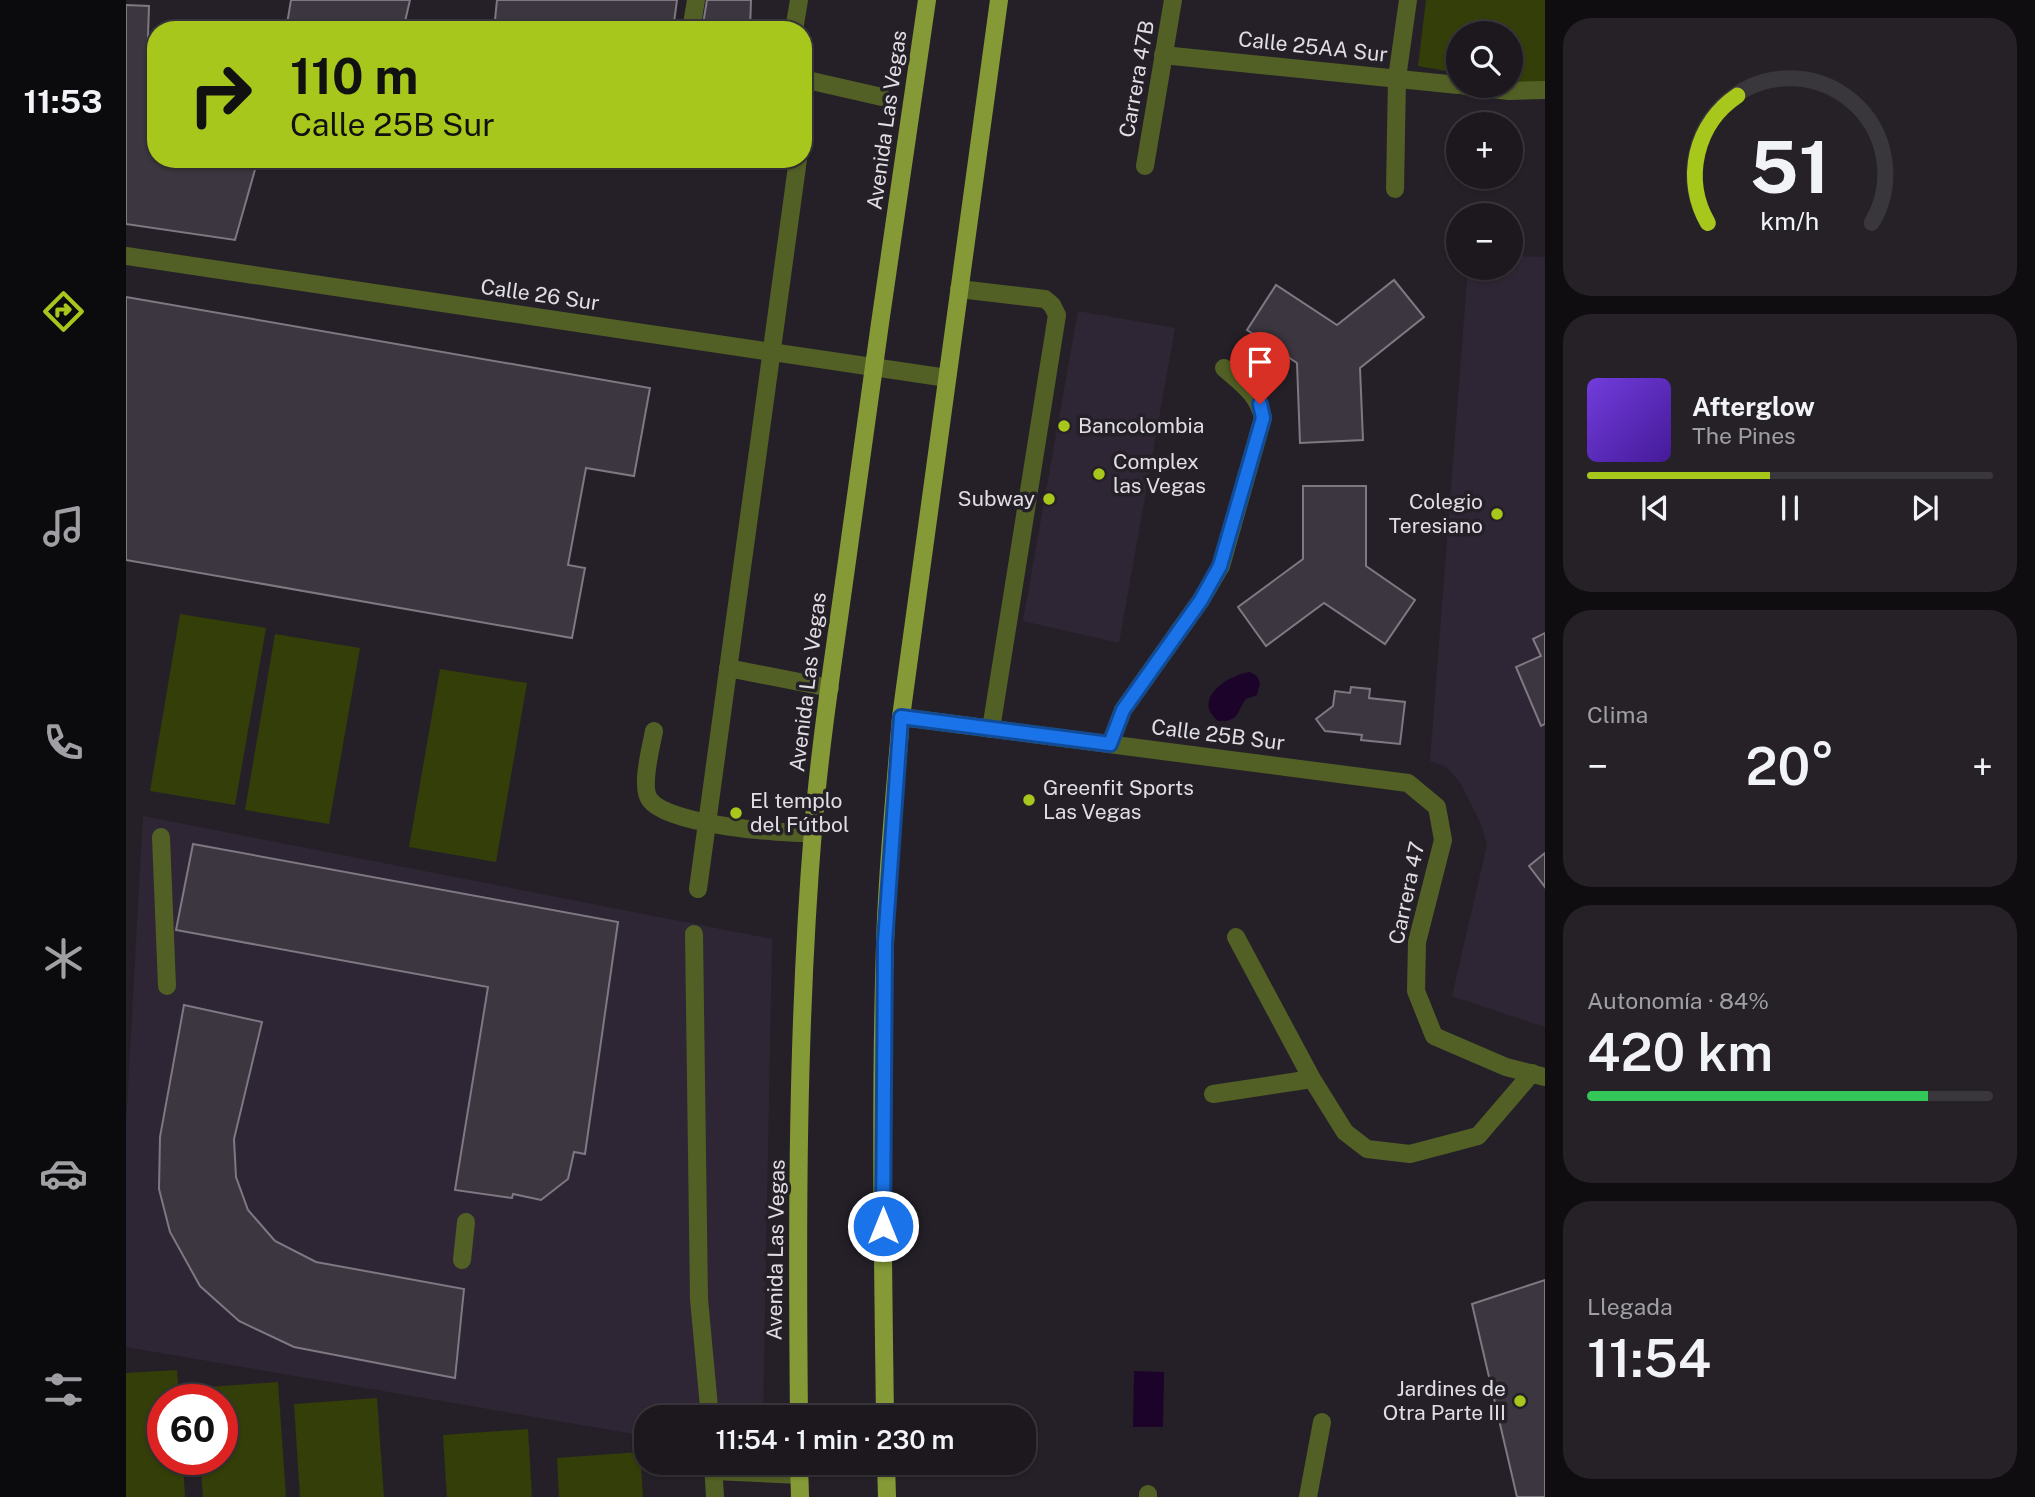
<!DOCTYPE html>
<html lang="es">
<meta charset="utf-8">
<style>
body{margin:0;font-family:"Public Sans",sans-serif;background:#252127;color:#f1f3f6;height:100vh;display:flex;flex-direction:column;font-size:26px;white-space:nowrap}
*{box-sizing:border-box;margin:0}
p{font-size:23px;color:#a0a0a4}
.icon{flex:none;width:38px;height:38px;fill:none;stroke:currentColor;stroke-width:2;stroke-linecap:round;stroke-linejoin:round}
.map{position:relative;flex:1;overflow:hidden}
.drawer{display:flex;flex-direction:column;gap:18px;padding:18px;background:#0f0d10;width:490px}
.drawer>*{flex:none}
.top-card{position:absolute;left:21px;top:21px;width:665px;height:147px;border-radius:28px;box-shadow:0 2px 5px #0004,0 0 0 2px #3a373c;background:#a8c71c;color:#111;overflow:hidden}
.buttons{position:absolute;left:1320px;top:21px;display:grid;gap:14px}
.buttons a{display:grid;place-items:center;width:77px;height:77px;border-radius:50%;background:#1c181e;box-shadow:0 2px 5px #0004,0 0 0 2px #3a373c;font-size:35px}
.speed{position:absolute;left:21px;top:1384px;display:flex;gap:14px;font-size:35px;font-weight:700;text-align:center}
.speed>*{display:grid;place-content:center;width:91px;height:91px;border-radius:50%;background:#1c181e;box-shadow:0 2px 5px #0004,0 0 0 2px #3a373c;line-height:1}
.speed .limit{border:10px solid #d22;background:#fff;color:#111}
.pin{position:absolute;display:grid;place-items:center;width:60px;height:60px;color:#fff;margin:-72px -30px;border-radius:50% 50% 50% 0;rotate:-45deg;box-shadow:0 0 7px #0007}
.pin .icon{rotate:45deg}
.me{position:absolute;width:77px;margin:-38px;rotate:0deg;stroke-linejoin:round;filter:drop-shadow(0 0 5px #0008)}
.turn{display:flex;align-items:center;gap:24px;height:147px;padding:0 28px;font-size:32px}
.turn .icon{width:91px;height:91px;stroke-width:2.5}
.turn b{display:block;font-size:49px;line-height:60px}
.big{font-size:52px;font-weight:600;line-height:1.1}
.drawer .tile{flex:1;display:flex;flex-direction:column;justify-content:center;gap:10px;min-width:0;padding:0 24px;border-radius:28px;background:#252127}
.drawer .dial{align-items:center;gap:0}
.dial svg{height:182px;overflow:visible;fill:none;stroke:#3a373c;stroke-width:7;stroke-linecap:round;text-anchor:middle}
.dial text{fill:#f1f3f6;stroke:none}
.song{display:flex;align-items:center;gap:21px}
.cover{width:84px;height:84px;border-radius:10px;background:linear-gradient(135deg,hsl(260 70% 55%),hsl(260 70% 35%))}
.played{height:7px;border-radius:4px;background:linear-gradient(90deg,#a8c71c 45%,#3a373c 45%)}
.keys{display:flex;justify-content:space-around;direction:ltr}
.heat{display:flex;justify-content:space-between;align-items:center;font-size:38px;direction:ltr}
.charge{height:10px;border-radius:5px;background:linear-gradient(90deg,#34c759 84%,#3a373c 0)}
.trip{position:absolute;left:508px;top:1405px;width:402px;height:70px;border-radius:28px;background:#1c181e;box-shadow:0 2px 5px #0004,0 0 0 2px #3a373c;font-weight:600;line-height:70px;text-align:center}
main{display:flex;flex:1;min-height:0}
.tabs{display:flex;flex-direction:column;width:126px;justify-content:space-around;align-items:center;background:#0b0a0c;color:#a0a0a4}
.tabs .icon{width:49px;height:49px}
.tabs .selected{color:#a8c71c}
.tabs b{font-size:32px;color:#f1f3f6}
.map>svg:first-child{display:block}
.built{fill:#2e2634}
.green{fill:#333e09}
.water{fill:#1b0329}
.building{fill:#3b363f;stroke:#7e7882;stroke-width:2}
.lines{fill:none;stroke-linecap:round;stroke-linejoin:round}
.minor{stroke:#526025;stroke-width:18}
.major{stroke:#859a37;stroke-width:18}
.route-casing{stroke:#114b97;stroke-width:18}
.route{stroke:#1a73e8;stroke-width:12}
.poi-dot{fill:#a8c71c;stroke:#252028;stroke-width:2.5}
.labels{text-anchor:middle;stroke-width:7;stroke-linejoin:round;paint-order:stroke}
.street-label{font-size:21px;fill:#e0dde3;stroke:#252028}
.poi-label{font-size:21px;fill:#e0dde3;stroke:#252028;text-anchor:start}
</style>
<main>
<nav class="tabs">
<b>11:53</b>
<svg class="icon selected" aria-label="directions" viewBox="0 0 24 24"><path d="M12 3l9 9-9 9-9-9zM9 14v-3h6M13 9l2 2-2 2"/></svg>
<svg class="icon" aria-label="music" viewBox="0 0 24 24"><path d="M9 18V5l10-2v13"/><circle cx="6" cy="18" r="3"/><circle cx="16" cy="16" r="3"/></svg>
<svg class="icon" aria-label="phone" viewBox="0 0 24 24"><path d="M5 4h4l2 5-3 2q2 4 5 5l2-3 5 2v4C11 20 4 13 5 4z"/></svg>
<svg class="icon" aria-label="climate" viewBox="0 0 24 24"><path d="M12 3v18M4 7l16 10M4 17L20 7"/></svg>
<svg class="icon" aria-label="car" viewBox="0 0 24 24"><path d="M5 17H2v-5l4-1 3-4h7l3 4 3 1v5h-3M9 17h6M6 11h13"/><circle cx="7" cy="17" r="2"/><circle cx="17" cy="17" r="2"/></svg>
<svg class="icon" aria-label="filters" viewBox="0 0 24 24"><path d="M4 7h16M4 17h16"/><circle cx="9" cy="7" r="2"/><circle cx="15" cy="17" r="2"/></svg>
</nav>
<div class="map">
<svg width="1419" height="1497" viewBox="0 0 1419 1497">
<rect width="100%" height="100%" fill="#252028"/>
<!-- built -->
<g class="built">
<polygon points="1384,256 1419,257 1419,1027 1326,996 1361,845 1355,824 1334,782 1320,767 1304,761 1342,268 1384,268"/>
<polygon points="952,311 1049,328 993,643 897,621"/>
<polygon points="17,816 646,939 637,1417 520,1418 520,1436 0,1347 0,1124"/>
</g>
<!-- green -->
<g class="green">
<polygon points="1300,0 1419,0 1419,83 1384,82 1384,33 1332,33 1332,73 1292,66"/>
<polygon points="54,614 140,628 109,805 24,791"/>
<polygon points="149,634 234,648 203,824 119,810"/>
<polygon points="314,669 401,683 370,862 283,847"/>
<polygon points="51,1370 53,1400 37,1400 37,1460 57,1460 59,1497 0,1497 0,1373"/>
<polygon points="152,1382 160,1497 77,1497 74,1460 96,1460 96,1400 70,1400 70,1388"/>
<polygon points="251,1398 258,1497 174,1497 168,1404"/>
<polygon points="402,1429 406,1497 321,1497 317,1435"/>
<polygon points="514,1452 517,1497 433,1497 431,1458"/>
</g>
<!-- water -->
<g class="water">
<path d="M1124 672 1131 676 1134 683 1131 695 1120 699C1110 712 1114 722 1092 721 1065 698 1103 675 1124 672Z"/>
<polygon points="1008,1371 1038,1372 1037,1427 1007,1427"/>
</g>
<!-- building -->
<g class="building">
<polygon points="165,0 284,0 277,30 160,30"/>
<polygon points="371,0 551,0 547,30 368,30"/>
<polygon points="581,0 625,0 624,30 576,30"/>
<polygon points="0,5 23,6 21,66 30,68 30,159 132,159 109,240 0,224"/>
<polygon points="1268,280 1298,317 1234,368 1237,440 1174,443 1171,363 1121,330 1150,285 1211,325"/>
<polygon points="0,297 524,388 508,476 460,468 442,565 459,568 446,638 0,560"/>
<polygon points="1177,486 1240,486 1240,566 1289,600 1259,644 1198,603 1140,646 1112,607 1177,559"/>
<polygon points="1419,633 1419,724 1415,726 1390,667 1415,656 1407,639"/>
<polygon points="1225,687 1244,689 1243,698 1279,702 1274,744 1235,740 1236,735 1199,731 1190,719 1207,706 1209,691 1224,693"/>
<polygon points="67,844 492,922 459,1154 448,1152 442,1179 415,1200 387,1194 386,1198 329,1190 362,987 50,930"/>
<polygon points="1419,853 1419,887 1403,866"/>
<polygon points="58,1005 136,1022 108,1139 110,1177 122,1210 149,1241 190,1262 338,1289 329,1378 168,1347 113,1321 74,1286 44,1232 33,1189 34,1137"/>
<polygon points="1419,1280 1419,1497 1391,1497 1346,1304"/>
</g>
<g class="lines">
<!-- minor -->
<g class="minor">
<polyline points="565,30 570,0"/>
<polyline points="668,30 673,0"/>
<polyline points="1037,55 1332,85"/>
<polyline points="677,79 756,97"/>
<polyline points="1339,86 1383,91 1419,90"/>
<polyline points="1019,166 1047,0"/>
<polyline points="1269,189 1271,78 1282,0"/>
<polyline points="0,256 821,378"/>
<polyline points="833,289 919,299 926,305 931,315 865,729"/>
<polyline points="602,668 704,688"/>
<polyline points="775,717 1282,783 1311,807 1317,840 1291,942 1290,991 1308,1036 1380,1067 1419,1077"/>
<path d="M528 731C525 747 514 788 524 800 542 825 656 834 687 833"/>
<path d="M984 744 997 710 1075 600 1095 566 1137 418C1132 394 1116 384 1098 368"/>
<polyline points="35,837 41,986"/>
<polyline points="572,889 672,159"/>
<polyline points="568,934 573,1299 584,1418"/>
<polyline points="1110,937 1186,1079 1219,1132 1241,1149 1284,1154 1352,1136 1406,1073"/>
<polyline points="1087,1094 1186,1079"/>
<polyline points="336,1260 340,1222"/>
<polyline points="587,1463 589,1497"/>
<polyline points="588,1471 673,1475"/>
<polyline points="1022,1497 1022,1494"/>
<polyline points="1182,1497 1196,1422"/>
</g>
<!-- major -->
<g class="major">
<path d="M673 1418C671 1222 671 1025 687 830 695 733 711 636 724 539 748 359 775 180 801 0"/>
<path d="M759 1418C757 1260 754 1102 759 945 761 869 769 792 775 717L873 0"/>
<polyline points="673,1463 674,1497"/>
<polyline points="760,1463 761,1497"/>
</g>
</g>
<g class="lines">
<defs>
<polyline id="route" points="757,1226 759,942 775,717 984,744 997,710 1075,600 1094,566 1137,418 1134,404"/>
</defs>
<!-- route casing -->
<use href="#route" class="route-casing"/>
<!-- route -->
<use href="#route" class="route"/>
</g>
<!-- markers -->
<g class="poi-dot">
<circle cx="938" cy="426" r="7"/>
<circle cx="973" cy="474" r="7"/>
<circle cx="923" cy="499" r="7"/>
<circle cx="1371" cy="514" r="7"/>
<circle cx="903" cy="800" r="7"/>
<circle cx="610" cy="813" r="7"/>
<circle cx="1394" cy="1401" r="7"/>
</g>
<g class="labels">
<!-- street labels -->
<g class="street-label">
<text transform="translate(1187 47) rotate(6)" y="7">Calle 25AA Sur</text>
<text transform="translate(1011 79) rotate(-80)" y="7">Carrera 47B</text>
<text transform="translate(761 120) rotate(-82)" y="7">Avenida Las Vegas</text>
<text transform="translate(414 295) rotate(8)" y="7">Calle 26 Sur</text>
<text transform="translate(682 682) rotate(-83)" y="7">Avenida Las Vegas</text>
<text transform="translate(1092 735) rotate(7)" y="7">Calle 25B Sur</text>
<text transform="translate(1281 893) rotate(-78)" y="7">Carrera 47</text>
<text transform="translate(650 1250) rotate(-89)" y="7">Avenida Las Vegas</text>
</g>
<!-- poi labels -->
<g class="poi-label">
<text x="952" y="433">Bancolombia</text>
<text x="987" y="469">Complex<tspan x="987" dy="24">las Vegas</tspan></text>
<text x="909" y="506" text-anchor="end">Subway</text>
<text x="1357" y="509" text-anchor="end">Colegio<tspan x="1357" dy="24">Teresiano</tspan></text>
<text x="917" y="795">Greenfit Sports<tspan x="917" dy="24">Las Vegas</tspan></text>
<text x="624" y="808">El templo<tspan x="624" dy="24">del Fútbol</tspan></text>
<text x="1380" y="1396" text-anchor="end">Jardines de<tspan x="1380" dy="24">Otra Parte III</tspan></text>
</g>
</g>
</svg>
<div class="buttons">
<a><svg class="icon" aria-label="search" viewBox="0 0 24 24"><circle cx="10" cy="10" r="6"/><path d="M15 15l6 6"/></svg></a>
<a>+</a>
<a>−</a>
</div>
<div class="speed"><div class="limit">60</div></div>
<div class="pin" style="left:1134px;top:404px;background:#d93025"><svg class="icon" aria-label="arrive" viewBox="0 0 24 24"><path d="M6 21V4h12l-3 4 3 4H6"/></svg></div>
<svg class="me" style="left:757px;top:1226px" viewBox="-20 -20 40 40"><circle r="17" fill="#1a73e8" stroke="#fff" stroke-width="3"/><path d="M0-11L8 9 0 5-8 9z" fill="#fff"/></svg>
<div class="trip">11:54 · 1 min · 230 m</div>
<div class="top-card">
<div class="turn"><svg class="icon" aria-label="right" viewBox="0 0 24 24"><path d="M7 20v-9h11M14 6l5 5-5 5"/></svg><div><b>110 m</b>Calle 25B Sur</div></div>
</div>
</div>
<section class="drawer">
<div class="tile dial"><svg viewBox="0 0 100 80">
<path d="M14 69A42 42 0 1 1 86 69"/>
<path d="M14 69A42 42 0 0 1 27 13" stroke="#a8c71c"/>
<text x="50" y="56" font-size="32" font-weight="700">51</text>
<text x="50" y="72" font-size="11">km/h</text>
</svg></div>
<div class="tile">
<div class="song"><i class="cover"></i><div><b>Afterglow</b><p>The Pines</p></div></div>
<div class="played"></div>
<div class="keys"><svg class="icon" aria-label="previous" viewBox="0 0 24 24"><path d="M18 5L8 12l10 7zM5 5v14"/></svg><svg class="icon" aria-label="pause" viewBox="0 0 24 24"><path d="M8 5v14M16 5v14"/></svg><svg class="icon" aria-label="next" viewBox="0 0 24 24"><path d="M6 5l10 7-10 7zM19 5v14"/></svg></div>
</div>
<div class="tile"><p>Clima</p>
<div class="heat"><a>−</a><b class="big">20°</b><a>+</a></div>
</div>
<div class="tile"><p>Autonomía · 84%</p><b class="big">420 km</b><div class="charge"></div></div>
<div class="tile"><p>Llegada</p><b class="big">11:54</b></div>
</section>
</main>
